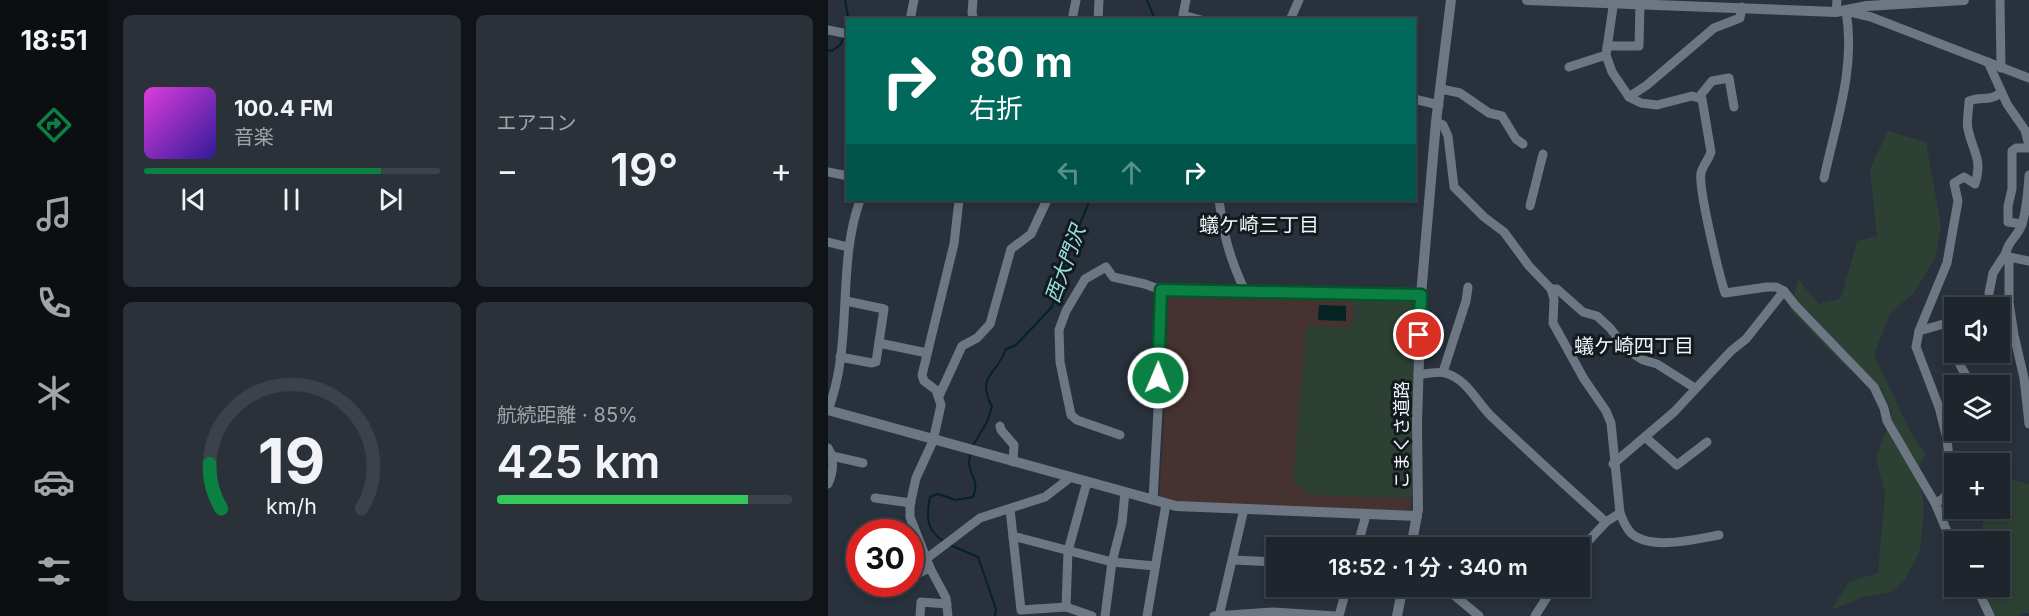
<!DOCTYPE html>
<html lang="ja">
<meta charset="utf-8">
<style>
body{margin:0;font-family:Inter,"Noto Sans JP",sans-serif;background:#2b3139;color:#f1f3f6;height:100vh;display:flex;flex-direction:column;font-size:22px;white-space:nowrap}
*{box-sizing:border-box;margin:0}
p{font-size:20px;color:#a1a5aa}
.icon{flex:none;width:33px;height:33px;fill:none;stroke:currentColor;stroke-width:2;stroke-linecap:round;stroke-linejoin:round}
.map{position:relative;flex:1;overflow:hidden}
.side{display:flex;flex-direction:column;gap:15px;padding:15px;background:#101419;width:720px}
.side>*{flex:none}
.banner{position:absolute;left:18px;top:18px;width:570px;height:183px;border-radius:0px;box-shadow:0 3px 9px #0003,0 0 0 2px #3c4249;background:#00695c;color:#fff;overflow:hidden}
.fabs{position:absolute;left:1116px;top:297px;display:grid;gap:12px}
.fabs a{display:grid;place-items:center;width:66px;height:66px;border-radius:0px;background:#1e252d;box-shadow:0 3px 9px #0003,0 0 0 2px #3c4249;font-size:30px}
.speed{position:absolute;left:18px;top:519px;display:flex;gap:12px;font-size:30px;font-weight:700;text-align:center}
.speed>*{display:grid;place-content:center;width:78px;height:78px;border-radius:50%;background:#1e252d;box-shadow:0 3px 9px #0003,0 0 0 2px #3c4249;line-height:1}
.speed .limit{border:9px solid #d22;background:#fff;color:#111}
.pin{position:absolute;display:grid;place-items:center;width:51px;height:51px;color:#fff;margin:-26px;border:3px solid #fff;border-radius:50%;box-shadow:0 2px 6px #0007}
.me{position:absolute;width:66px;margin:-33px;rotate:1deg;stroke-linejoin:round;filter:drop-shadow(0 0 4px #0008)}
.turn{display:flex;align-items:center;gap:21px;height:126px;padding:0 24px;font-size:27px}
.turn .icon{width:78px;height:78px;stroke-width:2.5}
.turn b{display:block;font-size:42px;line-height:51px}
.lanes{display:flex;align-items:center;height:57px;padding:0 24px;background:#0003;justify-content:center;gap:30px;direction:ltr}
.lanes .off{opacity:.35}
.big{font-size:45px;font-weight:600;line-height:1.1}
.side .widget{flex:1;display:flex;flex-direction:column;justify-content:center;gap:9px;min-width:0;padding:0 21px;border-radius:9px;background:#2b3139}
.side .dial{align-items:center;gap:0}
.dial svg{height:156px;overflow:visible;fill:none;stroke:#3c4249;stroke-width:7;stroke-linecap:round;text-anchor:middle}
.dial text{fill:#f1f3f6;stroke:none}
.song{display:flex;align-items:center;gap:18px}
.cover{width:72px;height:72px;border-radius:9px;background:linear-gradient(135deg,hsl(300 70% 55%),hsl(250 70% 35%))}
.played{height:6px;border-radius:3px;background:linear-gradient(90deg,#0b8043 80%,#3c4249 80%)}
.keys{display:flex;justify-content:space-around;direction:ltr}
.heat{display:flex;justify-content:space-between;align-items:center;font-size:33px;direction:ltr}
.charge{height:9px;border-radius:4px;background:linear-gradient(90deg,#34c759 85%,#3c4249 0)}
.side .tiles{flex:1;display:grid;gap:15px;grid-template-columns:repeat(2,1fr)}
.trip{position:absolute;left:438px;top:537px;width:324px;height:60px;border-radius:0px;background:#1e252d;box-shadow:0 3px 9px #0003,0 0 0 2px #3c4249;font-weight:600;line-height:60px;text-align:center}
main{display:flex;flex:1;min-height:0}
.tab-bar{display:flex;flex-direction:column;width:108px;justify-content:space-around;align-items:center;background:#0c0f12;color:#a1a5aa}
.tab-bar .icon{width:42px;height:42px}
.tab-bar .active{color:#0b8043}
.tab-bar b{font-size:27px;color:#f1f3f6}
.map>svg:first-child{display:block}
.education{fill:#463231}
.green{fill:#2d4034}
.water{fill:#052323}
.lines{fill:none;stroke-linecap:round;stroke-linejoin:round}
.stream{stroke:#052323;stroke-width:2}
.minor{stroke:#6c7783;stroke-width:9}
.tertiary{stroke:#6c7783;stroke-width:10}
.route-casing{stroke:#07532c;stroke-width:15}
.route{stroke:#0b8043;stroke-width:10}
.labels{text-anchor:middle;stroke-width:6;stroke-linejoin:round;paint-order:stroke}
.street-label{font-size:18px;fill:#eff5fc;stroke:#14191d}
.neighbourhood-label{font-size:20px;fill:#eff5fc;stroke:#14191d}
.water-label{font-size:20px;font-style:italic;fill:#96e0e2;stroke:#14191d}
</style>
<main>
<nav class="tab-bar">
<b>18:51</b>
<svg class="icon active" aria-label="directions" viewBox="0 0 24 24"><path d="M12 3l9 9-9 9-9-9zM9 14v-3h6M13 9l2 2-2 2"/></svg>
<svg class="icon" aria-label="music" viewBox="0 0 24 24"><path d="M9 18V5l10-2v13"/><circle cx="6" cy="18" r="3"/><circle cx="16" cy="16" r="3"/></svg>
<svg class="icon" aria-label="phone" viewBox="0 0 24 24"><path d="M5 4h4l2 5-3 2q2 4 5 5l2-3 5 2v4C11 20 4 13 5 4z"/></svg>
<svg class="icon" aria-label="climate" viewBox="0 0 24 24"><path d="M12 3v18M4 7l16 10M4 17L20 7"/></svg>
<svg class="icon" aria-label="car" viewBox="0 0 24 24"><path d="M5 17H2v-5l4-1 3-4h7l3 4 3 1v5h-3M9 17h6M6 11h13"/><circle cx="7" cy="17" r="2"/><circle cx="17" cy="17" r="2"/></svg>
<svg class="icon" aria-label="filters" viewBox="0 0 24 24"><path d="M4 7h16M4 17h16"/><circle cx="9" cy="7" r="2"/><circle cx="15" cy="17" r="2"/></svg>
</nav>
<section class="side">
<div class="tiles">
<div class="widget">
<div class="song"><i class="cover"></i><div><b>100.4 FM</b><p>音楽</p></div></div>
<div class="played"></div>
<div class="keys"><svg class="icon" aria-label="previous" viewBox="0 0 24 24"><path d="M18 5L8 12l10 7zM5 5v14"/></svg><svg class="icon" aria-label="pause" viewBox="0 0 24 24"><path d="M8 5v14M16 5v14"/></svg><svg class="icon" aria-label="next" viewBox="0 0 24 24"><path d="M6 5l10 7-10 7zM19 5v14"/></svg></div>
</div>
<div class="widget"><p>エアコン</p>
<div class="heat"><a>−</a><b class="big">19°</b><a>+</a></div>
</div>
<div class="widget dial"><svg viewBox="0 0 100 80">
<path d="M14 69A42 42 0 1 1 86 69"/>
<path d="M14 69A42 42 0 0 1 8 46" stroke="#0b8043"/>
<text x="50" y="56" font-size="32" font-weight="700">19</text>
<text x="50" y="72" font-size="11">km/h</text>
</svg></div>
<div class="widget"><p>航続距離 · 85%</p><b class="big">425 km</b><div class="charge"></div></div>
</div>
</section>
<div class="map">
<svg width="1201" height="616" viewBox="0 0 1201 616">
<rect width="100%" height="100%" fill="#28313c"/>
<!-- education -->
<polygon class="education" points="342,294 587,299 583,509 580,511 348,502 334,499 331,496 336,421 338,297"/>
<!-- green -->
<g class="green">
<polygon points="1060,131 1098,142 1113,226 1108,256 1086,293 1062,313 1046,355 1085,437 1098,454 1091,467 1096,511 1092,551 1076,581 1063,592 1036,597 1003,610 1021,582 1050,573 1057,493 1048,459 1064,412 1052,387 1039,374 1020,369 962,310 970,279 991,304 1013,298 1029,241 1049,236 1042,169"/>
<polygon points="526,298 587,299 584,498 481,495 465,482 478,326 522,327 525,322"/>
<polygon points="1172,476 1201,484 1201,613 1193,613 1191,616 1166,616 1159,604 1166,587 1172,586 1172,542 1157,541 1154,528 1156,520 1150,509 1172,508"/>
</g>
<!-- water -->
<polygon class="water" points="491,305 518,306 518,321 490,320"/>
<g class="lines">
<!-- stream -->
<g class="stream">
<polyline points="17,0 20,17 18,31"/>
<polyline points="319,0 325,15 331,20"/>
<polyline points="0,50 4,51 13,44 16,36"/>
<path d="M144 447 159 422 164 407C148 374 168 377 178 349L188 345 224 307 235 265 262 200"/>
<path d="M117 542C98 531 98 517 102 497L110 494 128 500 145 497C152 481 142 477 141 463 141 459 142 456 143 452"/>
<polyline points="122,545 150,557 168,609 167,616"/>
</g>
<!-- minor -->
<g class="minor">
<polyline points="145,0 144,13 146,20"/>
<polyline points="358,0 355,15 373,20"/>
<path d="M786 0 778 55 784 72 801 97 813 103 829 105 864 96 874 99 883 152C881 159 875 165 873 173 870 188 891 274 897 293L939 287H948L956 291 967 305 1046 387 1056 408 1059 421 1107 503 1126 548"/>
<polyline points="1172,0 1173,68"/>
<polyline points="1008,12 1009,0"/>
<polyline points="82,20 86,0"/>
<polyline points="244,20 248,0"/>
<polyline points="270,20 271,0"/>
<polyline points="462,20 471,0"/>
<polyline points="0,30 20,34"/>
<polyline points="779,46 811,46 812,5"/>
<polyline points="1160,62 1179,104 1197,130 1201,146"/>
<polyline points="741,67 778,55"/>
<polyline points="613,89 632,93 661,113 674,116 688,139 695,144"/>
<polyline points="801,97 819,85 886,28 912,18 914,7"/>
<polyline points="871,97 884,81 901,78 906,107"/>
<polyline points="586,99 611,105"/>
<path d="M608 122 615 125 620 136 626 187 656 217 676 232 701 266 723 289 726 299 725 323 756 379 778 411 783 423 792 513C795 520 797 527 803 533 822 551 868 539 891 535"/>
<polyline points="0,172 20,176"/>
<path d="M1201 175C1200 191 1199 208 1194 224 1191 235 1179 242 1178 253L1181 257V302L1186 335 1196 378 1201 424"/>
<path d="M996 178C1008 122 1028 68 1018 11L1043 17 1201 78"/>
<path d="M391 200C396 236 401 257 417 291"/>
<polyline points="702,206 715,154"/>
<polyline points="1194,224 1180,222 1180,206 1184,189 1184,151 1188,148 1201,148"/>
<polyline points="0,242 20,247"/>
<polyline points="1181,257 1201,261"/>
<polyline points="723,289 729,289 755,312 769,316 782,328 799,350 815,360 829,364 867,388"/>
<polyline points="1161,293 1165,273 1178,253"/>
<polyline points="1091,331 1126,321 1126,328"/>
<polyline points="51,343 99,353"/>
<path d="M1127 352C1128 361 1139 376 1144 386"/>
<polyline points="12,357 44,363 48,362 56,309 18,301"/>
<polyline points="615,372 638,301 640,287"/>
<path d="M590 375C596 374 612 371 617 373 639 379 648 401 663 416 701 452 739 487 778 522"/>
<polyline points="111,396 134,346 149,338 162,324 183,249 203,234 219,200"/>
<path d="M0 410C26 343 8 267 32 200"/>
<polyline points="172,426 173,430 186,445 185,462"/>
<polyline points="292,435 249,420 243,415 232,362 231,330 238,311 257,279 278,267 285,277 317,284 333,290 593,295"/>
<polyline points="817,437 849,465 879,442"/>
<path d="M0 448C7 459 5 473 0 484"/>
<polyline points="4,456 35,463"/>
<polyline points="785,464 846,412 903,351 918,339 956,291"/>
<polyline points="47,498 83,503"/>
<polyline points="325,500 330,410 333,290"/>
<path d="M1107 503 1115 499 1124 485 1119 439 1111 407 1088 347 1091 331 1119 263 1130 201 1126 183 1136 177 1147 184C1155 159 1145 153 1140 129 1138 121 1141 110 1141 101 1154 96 1160 102 1173 93"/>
<polyline points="182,509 193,610 238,607 264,616"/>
<polyline points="185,536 284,562 327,566"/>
<polyline points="529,548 538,515"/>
<polyline points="752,550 778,522 792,513"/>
<polyline points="82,555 97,556"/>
<polyline points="98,559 152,518 217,497 243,477"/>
<polyline points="405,560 448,562"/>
<polyline points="82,577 102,568"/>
<polyline points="615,586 651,616"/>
<polyline points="1148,586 1162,616"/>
<polyline points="48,591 59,584"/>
<polyline points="238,607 240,551 259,482"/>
<polyline points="92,616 93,602 119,604"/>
<polyline points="120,616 118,598 102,568 82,517 82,505 88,478 105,441 113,405 108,390 96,381 94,375 126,244 131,200"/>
<polyline points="277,616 284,562 294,523 297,492"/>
<polyline points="319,616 338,504"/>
<polyline points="386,616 446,612 507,616"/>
<polyline points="391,616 416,509"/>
<polyline points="511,616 519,586"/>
<polyline points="707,616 726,586"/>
</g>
<!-- tertiary -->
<g class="tertiary">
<polyline points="699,0 1008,12 1039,6 1136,0"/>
<polyline points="0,410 348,506 589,516"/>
<polyline points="583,548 590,509 589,423 593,295 608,122 623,0"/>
<polyline points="569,616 575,586"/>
</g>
</g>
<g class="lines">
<defs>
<polyline id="route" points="330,378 333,290 593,295 591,335"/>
</defs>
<!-- route casing -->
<use href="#route" class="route-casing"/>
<!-- route -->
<use href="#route" class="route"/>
</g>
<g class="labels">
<!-- street labels -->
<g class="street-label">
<text transform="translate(574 435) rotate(-90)" y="6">こまくさ道路</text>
</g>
<!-- neighbourhood labels -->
<g class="neighbourhood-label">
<text x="431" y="232">蟻ケ崎三丁目</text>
<text x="806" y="353">蟻ケ崎四丁目</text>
</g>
<!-- water labels -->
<g class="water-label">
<text transform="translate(237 264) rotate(-70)" y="7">西大門沢</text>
</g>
</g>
</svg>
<div class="fabs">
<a><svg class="icon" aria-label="sound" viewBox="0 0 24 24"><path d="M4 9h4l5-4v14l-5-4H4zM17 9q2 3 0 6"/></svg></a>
<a><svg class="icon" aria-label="layers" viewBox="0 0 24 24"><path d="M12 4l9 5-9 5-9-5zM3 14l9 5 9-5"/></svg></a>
<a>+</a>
<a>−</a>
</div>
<div class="speed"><div class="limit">30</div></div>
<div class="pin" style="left:591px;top:335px;background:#d93025"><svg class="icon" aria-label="arrive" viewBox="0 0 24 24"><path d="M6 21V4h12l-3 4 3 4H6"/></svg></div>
<svg class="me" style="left:330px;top:378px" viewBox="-20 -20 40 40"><circle r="17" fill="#0b8043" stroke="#fff" stroke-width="3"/><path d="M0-11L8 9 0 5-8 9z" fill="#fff"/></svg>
<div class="trip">18:52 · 1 分 · 340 m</div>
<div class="banner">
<div class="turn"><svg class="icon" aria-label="right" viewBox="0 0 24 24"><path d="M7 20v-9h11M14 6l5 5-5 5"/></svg><div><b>80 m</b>右折</div></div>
<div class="lanes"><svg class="icon off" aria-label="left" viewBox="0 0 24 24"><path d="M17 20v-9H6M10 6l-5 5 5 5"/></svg><svg class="icon off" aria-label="ahead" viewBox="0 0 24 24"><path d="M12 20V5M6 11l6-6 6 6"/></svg><svg class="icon" aria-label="right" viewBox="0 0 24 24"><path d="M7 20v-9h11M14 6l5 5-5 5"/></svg></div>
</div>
</div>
</main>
